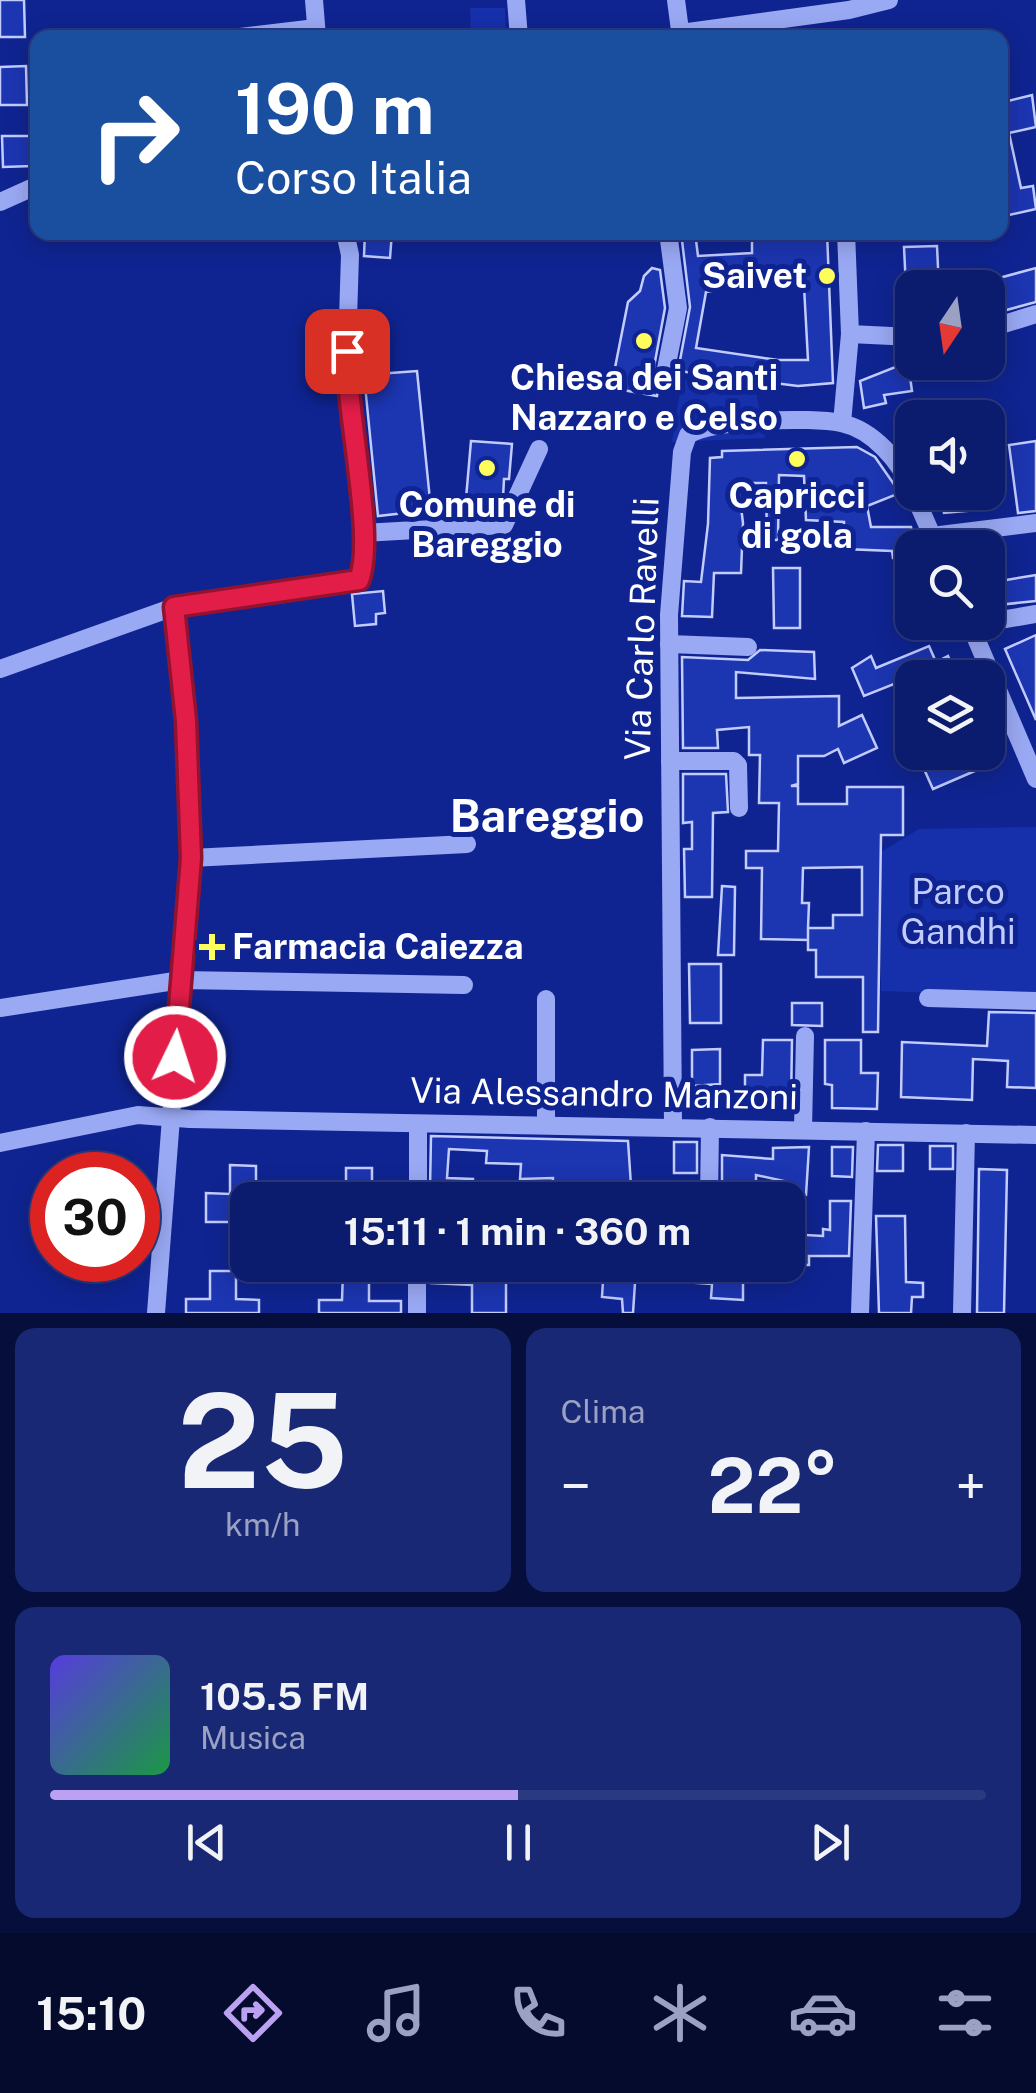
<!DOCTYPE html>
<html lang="it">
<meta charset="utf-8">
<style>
body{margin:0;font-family:"Public Sans",sans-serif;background:#192875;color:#f1f3f6;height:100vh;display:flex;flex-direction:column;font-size:38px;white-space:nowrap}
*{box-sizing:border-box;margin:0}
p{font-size:32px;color:#9aa1c2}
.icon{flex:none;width:55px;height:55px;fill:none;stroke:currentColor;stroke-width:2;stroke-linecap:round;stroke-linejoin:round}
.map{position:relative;height:1313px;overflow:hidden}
.sheet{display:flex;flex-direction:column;gap:15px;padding:15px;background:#060f3c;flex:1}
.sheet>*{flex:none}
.hud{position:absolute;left:30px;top:30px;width:978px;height:210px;border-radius:20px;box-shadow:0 5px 25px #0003,0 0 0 2px #2b3980;background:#1a4fa0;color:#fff;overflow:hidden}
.needle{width:65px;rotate:193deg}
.buttons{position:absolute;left:895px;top:270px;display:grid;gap:20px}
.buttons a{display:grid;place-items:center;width:110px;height:110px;border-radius:20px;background:#0b1b6d;box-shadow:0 5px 25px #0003,0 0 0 2px #2b3980;font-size:50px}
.speed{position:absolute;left:30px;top:1152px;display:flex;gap:20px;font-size:50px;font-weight:700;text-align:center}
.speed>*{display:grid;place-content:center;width:130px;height:130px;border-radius:50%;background:#0b1b6d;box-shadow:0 5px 25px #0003,0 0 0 2px #2b3980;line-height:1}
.speed .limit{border:15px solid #d22;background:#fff;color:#111}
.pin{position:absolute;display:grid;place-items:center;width:85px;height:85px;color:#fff;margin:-42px;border-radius:20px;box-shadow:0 5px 15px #0006}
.me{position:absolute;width:110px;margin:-55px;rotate:4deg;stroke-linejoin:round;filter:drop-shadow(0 0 8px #0008)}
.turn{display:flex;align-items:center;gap:35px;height:210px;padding:0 40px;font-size:45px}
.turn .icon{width:130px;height:130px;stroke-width:2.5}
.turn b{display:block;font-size:70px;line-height:85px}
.big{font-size:75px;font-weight:700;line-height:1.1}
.sheet .card{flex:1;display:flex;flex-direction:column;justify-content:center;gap:15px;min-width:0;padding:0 35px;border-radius:20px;background:#192875}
.sheet .dial{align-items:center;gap:0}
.dial b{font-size:130px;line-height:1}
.song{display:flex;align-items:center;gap:30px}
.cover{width:120px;height:120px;border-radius:15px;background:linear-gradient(135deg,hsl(250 70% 55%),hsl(140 70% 35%))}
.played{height:10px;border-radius:5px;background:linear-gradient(90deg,#bca0f2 50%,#2b3980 50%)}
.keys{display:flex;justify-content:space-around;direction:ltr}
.heat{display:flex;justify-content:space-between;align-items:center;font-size:55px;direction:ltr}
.sheet .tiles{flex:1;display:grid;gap:15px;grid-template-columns:1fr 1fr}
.card:last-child{grid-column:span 2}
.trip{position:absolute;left:230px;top:1182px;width:575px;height:100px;border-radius:20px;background:#0b1b6d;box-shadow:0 5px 25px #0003,0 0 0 2px #2b3980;font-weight:700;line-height:100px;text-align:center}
.tabs{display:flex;height:160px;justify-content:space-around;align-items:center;background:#040b2c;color:#9aa1c2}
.tabs .icon{width:70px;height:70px}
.tabs .active{color:#bca0f2}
.tabs b{font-size:45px;color:#f1f3f6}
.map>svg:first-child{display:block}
.green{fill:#1630ac}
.building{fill:#1c35b1;stroke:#c2ccfe;stroke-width:2.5;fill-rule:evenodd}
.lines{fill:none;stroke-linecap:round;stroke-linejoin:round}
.minor{stroke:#9aa9f4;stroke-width:18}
.route-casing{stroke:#92132f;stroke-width:25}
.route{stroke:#e11d48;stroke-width:18}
.poi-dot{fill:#fffd5c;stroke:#0f2491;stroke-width:4}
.labels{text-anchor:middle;stroke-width:10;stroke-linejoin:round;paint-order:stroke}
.poi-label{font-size:35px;font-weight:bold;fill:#fff;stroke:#0f2491}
.street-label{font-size:35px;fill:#fff;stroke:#0f2491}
.park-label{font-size:35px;fill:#c2ccfe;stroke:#0f2491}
.district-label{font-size:45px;font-weight:bold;fill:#fff;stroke:#0f2491}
</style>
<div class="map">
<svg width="1036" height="1313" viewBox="0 0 1036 1313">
<rect width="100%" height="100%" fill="#0f2491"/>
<!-- green -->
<g class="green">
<polygon points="470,8 505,8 506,37 471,37"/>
<polygon points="682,380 755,387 765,438 672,442"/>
<polygon points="1036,827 1036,996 881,991 881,852 919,829"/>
</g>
<!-- building -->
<g class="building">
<polygon points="0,0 24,0 25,37 0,37"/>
<polygon points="26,66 27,105 0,105 0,67"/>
<polygon points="1032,95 1036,127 1009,133 1021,188 1033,186 1036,209 1000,217 1000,103"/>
<polygon points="2,136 32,136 33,166 3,167"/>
<polygon points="365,232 392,232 390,258 364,256"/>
<path d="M681 232H695L698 256 752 253V232H827L833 383 798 386 678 371 690 307ZM803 268 808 360H778L696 348 706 292 714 291V275Z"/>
<polygon points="937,246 939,288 906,288 904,247"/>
<polygon points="652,268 660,270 665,308 654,367 660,380 657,396 611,388 628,302 640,291 644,276"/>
<polygon points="1036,268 1036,302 988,315 988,281"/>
<polygon points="908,362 912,391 884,395 886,403 864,408 860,381"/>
<polygon points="417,371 431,510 378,516 364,375"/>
<polygon points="471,441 512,444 509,479 504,479 503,498 496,513 465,510"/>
<polygon points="1036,441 1036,511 1018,513 1009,445"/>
<polygon points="857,447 875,457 900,493 867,506 871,527 911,527 916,548 912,548 912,631 900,631 897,558 893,558 892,551 845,549 844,522 806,520 804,476 779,475 778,540 767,540 766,483 738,483 743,523 741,573 714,573 712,617 682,616 684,581 701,582 708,524 710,458 722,457 722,451"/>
<polygon points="942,492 975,492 976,510 944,513"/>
<polygon points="992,541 1006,580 1036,575 1036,601 988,606 988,542"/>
<polygon points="773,568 800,568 800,628 774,628"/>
<polygon points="383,591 385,613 376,614 376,624 355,626 352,594"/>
<polygon points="1036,635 1036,720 1005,649"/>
<polygon points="929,646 936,662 948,656 957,678 909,678 864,696 852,668 871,656 876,668"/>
<path d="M760 650 814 652 815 679 736 672V698L839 696V726L862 715 877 748 844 763 838 749 824 756H798V784L791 786H798V804H847V787H903V835H881L878 1032H863V977H816V950H808V928V940L761 939 762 868H746V851H778L779 803H759L760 755H749V727L717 730 718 748H683L682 657 748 660ZM862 867V915H833V928H808L809 903H802L803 868Z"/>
<polygon points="937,752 977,752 984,767 933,789 924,769 941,761"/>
<polygon points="683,774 726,774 728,812 713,813 712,897 685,897 684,849 692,849 692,822 683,823"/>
<polygon points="722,886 735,887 734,955 718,955"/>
<polygon points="689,964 721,964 721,1023 690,1023"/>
<polygon points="792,1003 822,1003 822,1026 792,1025"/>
<polygon points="989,1012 1036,1013 1036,1088 1007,1087 1008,1061 973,1059 972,1100 901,1097 902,1042 987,1046"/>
<polygon points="763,1040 792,1040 791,1106 745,1105 745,1075 762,1075"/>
<polygon points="825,1040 861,1040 861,1073 878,1073 877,1109 832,1108 832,1085 825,1084"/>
<polygon points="720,1049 720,1084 692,1086 692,1050"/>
<polygon points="431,1136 628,1141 632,1200 552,1200 553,1178 520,1179 521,1164 486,1163 487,1151 449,1149 447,1178 473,1179 473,1194 453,1193 452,1200 435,1200 435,1189 430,1189"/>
<rect x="674" y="1142" width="23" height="31"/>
<polygon points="878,1145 903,1145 903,1171 877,1171"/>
<rect x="930" y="1146" width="23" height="23"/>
<polygon points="809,1147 806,1195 786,1198 784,1181 756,1175 756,1182 722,1182 722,1155 773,1159 773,1148"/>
<polygon points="832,1147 853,1147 852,1177 832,1176"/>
<polygon points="230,1165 256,1166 256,1200 248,1200 248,1222 206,1222 206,1193 230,1194"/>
<rect x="346" y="1168" width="26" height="32"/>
<polygon points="979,1169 1007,1170 1004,1313 977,1313"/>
<polygon points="830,1201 851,1201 849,1256 809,1256 809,1265 788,1265 788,1234 823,1236 823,1229 830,1230"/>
<polygon points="876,1216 905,1216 906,1282 923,1283 923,1297 912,1297 911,1313 879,1313"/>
<polygon points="432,1265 457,1265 457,1270 506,1266 506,1313 472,1313 472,1285 431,1283"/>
<polygon points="604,1265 636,1268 633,1313 623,1313 622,1299 602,1297"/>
<polygon points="670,1265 743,1268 743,1300 711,1298 712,1284 670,1281"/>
<polygon points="210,1271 236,1271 236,1299 259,1300 259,1313 186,1313 186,1299 210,1299"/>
<polygon points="343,1272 369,1272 369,1301 401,1301 401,1313 319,1313 319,1300 342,1300"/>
</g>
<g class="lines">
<!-- minor -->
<g class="minor">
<polyline points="314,0 317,37"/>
<polyline points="516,0 519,38"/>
<polyline points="676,0 681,38"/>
<polyline points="681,33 849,10 889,0"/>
<polyline points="232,38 316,28"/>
<polyline points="0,202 38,185"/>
<polyline points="988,329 1036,314"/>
<polyline points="850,334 912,337"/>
<polyline points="666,369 678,308 668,232"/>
<polyline points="842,423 850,334 846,232"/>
<polyline points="913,492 937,547"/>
<polyline points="363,533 504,525 539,449"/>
<polyline points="932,536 1036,523"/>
<polyline points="969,622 1036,779"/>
<polyline points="988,622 1036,614"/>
<polyline points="669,644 748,647"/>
<polyline points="0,669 174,607 359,580 363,570 363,533 346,383 350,255 345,232"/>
<polyline points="670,761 734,761 738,765 739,808"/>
<polyline points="191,858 467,844"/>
<polyline points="928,998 1036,1001"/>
<polyline points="0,1008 181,980 464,985"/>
<polyline points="546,1124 546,999"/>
<path d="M673 1125 669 615 682 452 688 435C711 419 812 417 841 423 874 430 900 462 912 490"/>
<polyline points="803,1129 805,1036"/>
<polyline points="0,1143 138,1115 190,1119 1036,1135"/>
<polyline points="418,1200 418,1124"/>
<polyline points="709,1200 710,1127"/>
<polyline points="156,1313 191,858 187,721 174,607"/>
<polyline points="417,1313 417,1265"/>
<polyline points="860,1313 866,1131"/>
<polyline points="962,1313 966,1133"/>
</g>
</g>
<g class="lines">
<defs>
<path id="route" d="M175 1057 191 858 186 721 174 607 359 580C376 538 345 408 347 351"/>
</defs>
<!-- route casing -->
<use href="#route" class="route-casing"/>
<!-- route -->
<use href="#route" class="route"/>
</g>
<!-- markers -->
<g class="poi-dot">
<circle cx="827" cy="276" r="10"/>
<circle cx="644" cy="341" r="10"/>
<circle cx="797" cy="459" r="10"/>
<circle cx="487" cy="468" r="10"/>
<path d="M207 932h10v10h10v10h-10v10h-10v-10h-10v-10h10z"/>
</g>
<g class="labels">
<!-- poi labels -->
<g class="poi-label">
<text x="807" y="288" text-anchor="end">Saivet</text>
<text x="644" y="390">Chiesa dei Santi<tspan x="644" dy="40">Nazzaro e Celso</tspan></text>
<text x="797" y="508">Capricci<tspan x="797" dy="40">di gola</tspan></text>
<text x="487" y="517">Comune di<tspan x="487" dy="40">Bareggio</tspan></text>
<text x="232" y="959" text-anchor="start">Farmacia Caiezza</text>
</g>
<!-- street labels -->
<g class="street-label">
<text transform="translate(642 629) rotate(-88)" y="12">Via Carlo Ravelli</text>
<text transform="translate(604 1094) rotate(1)" y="12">Via Alessandro Manzoni</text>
</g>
<!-- park labels -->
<g class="park-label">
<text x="958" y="904">Parco<tspan x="958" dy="40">Gandhi</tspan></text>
</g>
<!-- district labels -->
<g class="district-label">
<text x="547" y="832">Bareggio</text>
</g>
</g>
</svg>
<div class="buttons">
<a><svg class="needle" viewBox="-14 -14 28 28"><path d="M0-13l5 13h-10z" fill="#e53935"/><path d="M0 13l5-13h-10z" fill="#9aa1c2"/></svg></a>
<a><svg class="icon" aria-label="sound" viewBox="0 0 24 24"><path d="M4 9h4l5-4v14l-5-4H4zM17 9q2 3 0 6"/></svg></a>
<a><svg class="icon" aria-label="search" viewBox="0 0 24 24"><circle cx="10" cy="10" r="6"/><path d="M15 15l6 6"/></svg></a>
<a><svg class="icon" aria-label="layers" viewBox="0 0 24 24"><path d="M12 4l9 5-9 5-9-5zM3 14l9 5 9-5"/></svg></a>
</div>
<div class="speed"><div class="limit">30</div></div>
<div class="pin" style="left:347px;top:351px;background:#d93025"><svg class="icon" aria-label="arrive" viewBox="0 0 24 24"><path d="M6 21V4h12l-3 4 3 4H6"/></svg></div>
<svg class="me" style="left:175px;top:1057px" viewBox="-20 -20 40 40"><circle r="17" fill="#e11d48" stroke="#fff" stroke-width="3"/><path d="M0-11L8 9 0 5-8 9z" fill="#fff"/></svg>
<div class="trip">15:11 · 1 min · 360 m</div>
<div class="hud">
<div class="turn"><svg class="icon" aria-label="right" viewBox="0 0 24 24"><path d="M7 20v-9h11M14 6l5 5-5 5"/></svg><div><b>190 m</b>Corso Italia</div></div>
</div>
</div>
<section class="sheet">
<div class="tiles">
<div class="card dial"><b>25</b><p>km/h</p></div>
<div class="card"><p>Clima</p>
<div class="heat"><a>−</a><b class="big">22°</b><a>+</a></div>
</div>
<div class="card">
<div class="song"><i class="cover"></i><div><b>105.5 FM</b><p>Musica</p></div></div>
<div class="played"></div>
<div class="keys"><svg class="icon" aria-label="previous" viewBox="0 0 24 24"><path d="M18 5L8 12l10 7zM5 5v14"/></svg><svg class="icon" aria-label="pause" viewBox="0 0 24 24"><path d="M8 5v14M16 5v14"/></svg><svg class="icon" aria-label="next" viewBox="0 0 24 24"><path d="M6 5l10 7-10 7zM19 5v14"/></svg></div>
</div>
</div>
</section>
<nav class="tabs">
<b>15:10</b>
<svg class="icon active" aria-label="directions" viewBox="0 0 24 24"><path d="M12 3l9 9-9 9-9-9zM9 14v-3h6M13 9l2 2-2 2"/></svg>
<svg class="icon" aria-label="music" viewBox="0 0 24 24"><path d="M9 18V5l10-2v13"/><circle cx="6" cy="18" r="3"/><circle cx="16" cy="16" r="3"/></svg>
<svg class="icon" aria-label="phone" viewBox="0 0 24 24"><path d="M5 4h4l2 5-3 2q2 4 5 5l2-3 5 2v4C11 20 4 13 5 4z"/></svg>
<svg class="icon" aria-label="climate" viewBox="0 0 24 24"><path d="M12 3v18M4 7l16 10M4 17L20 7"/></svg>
<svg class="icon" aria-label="car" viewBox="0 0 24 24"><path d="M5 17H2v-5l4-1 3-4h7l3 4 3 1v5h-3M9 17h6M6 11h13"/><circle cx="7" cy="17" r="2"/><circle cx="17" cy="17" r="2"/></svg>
<svg class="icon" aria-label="filters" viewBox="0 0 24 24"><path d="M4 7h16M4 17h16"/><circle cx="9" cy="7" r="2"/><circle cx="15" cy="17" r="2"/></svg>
</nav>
